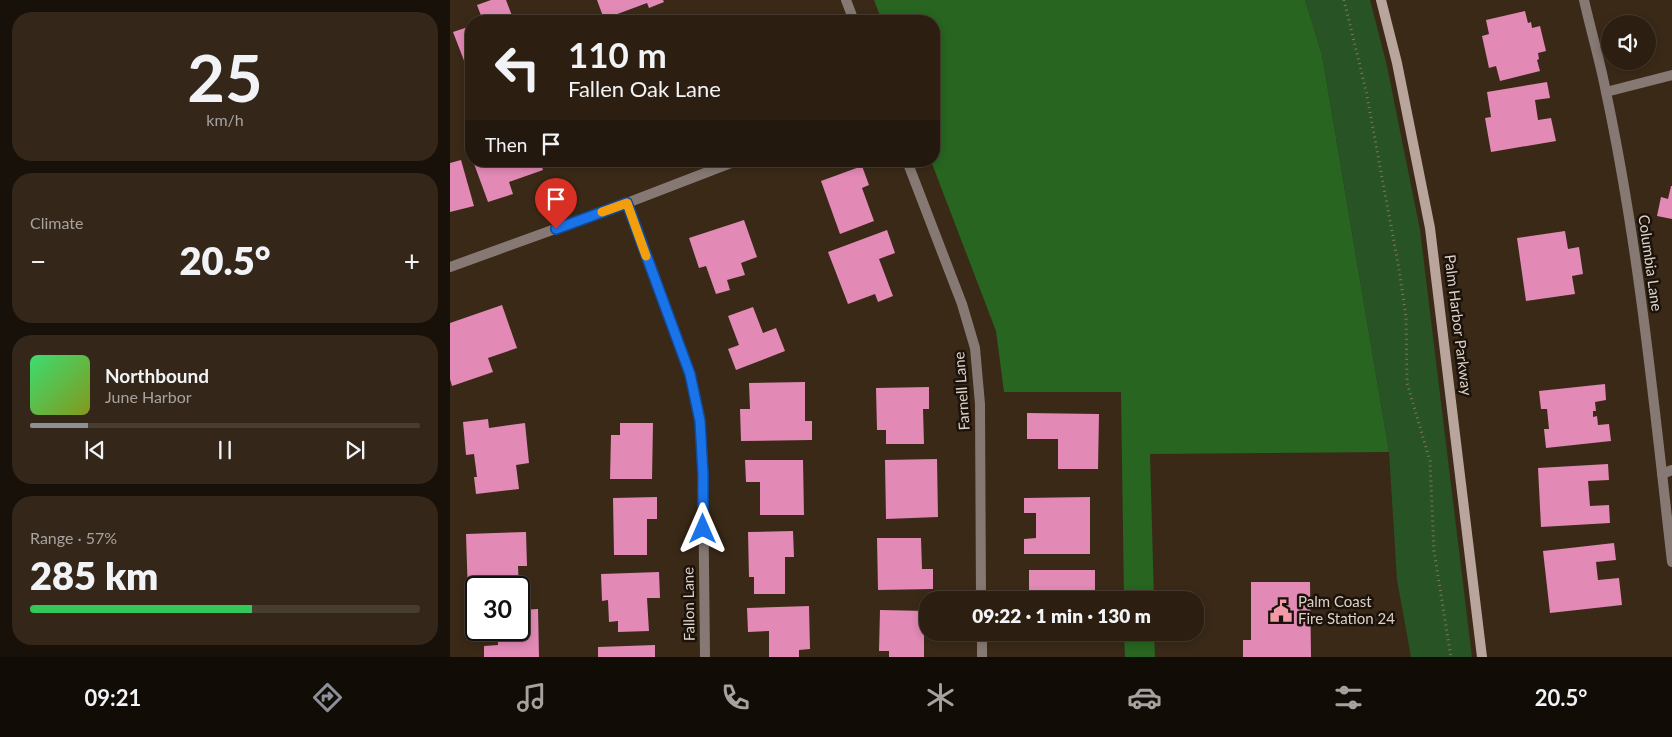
<!DOCTYPE html>
<meta charset="utf-8">
<style>
body{margin:0;font-family:Lato,sans-serif;background:#34271a;color:#f1f3f6;height:100vh;display:flex;flex-direction:column;font-size:19px;white-space:nowrap}
*{box-sizing:border-box;margin:0}
p{font-size:16px;color:#a6a29f}
.icon{flex:none;width:28px;height:28px;fill:none;stroke:currentColor;stroke-width:2;stroke-linecap:round;stroke-linejoin:round}
.map{position:relative;flex:1;overflow:hidden}
.details{display:flex;flex-direction:column;gap:12px;padding:12px;background:#181109;width:450px}
.details>*{flex:none}
.banner{position:absolute;left:15px;top:15px;width:475px;height:152px;border-radius:20px;box-shadow:0 2px 8px #0003,0 0 0 1px #483d31;background:#2c1f11;color:#f1f3f6;overflow:hidden}
.tools{position:absolute;left:1151px;top:15px;display:grid;gap:10px}
.tools a{display:grid;place-items:center;width:55px;height:55px;border-radius:50%;background:#2c1f11;box-shadow:0 2px 8px #0003,0 0 0 1px #483d31;font-size:25px}
.speed{position:absolute;left:15px;top:576px;display:flex;gap:10px;font-size:25px;font-weight:700;text-align:center}
.speed>*{display:grid;place-content:center;width:65px;height:65px;border-radius:50%;background:#2c1f11;box-shadow:0 2px 8px #0003,0 0 0 1px #483d31;line-height:1}
.speed .limit{border:2px solid #111;border-radius:8px;background:#fff;color:#111}
.pin{position:absolute;display:grid;place-items:center;width:42px;height:42px;color:#fff;margin:-51px -21px;border-radius:50% 50% 50% 0;rotate:-45deg;box-shadow:0 0 5px #0007}
.pin .icon{rotate:45deg}
.me{position:absolute;width:55px;margin:-28px;rotate:0deg;stroke-linejoin:round;filter:drop-shadow(0 0 4px #0008)}
.turn{display:flex;align-items:center;gap:18px;height:105px;padding:0 20px;font-size:22px}
.turn .icon{width:65px;height:65px;stroke-width:2.5}
.turn b{display:block;font-size:35px;line-height:42px}
.then{display:flex;align-items:center;height:48px;padding:0 20px;background:#0003;gap:10px;font-size:19px}
.big{font-size:38px;font-weight:800;line-height:1.1}
.details .widget{flex:1;display:flex;flex-direction:column;justify-content:center;gap:8px;min-width:0;padding:0 18px;border-radius:20px;background:#34271a}
.details .dial{align-items:center;gap:0}
.dial b{font-size:65px;line-height:1}
.song{display:flex;align-items:center;gap:15px}
.cover{width:60px;height:60px;border-radius:8px;background:linear-gradient(135deg,hsl(140 70% 55%),hsl(70 70% 35%))}
.played{height:5px;border-radius:2px;background:linear-gradient(90deg,#8c9099 15%,#483d31 15%)}
.keys{display:flex;justify-content:space-around;direction:ltr}
.heat{display:flex;justify-content:space-between;align-items:center;font-size:28px;direction:ltr}
.charge{height:8px;border-radius:4px;background:linear-gradient(90deg,#34c759 57%,#483d31 0)}
.trip{position:absolute;left:469px;top:591px;width:285px;height:50px;border-radius:20px;background:#2c1f11;box-shadow:0 2px 8px #0003,0 0 0 1px #483d31;font-weight:800;line-height:50px;text-align:center}
.tab-bar{display:flex;height:80px;justify-content:space-around;align-items:center;background:#120c07;color:#a6a29f}
.tab-bar .icon{width:35px;height:35px}
.tab-bar .current{color:#8c9099}
.tab-bar b{font-size:22px;color:#f1f3f6}
main{display:flex;flex:1;min-height:0}
.map>svg:first-child{display:block}
.green{fill:#285324}
.forest{fill:#276520}
.building{fill:#e289b6}
.lines{fill:none;stroke-linecap:round;stroke-linejoin:round}
.path{stroke:#827465;stroke-width:3;stroke-dasharray:1 4;stroke-linecap:butt}
.street{stroke:#867974;stroke-width:10}
.secondary{stroke:#b9a59c;stroke-width:10}
.route-casing{stroke:#114b97;stroke-width:12}
.route{stroke:#1a73e8;stroke-width:9}
.slow{stroke:#f59e0b;stroke-width:9}
.labels{text-anchor:middle;stroke-width:5;stroke-linejoin:round;paint-order:stroke}
.street-label{font-size:15px;fill:#ddd2c7;stroke:#1b130b}
.poi-label{font-size:15px;fill:#ddd2c7;stroke:#1b130b;text-anchor:start}
</style>
<main>
<section class="details">
<div class="widget dial"><b>25</b><p>km/h</p></div>
<div class="widget"><p>Climate</p>
<div class="heat"><a>−</a><b class="big">20.5°</b><a>+</a></div>
</div>
<div class="widget">
<div class="song"><i class="cover"></i><div><b>Northbound</b><p>June Harbor</p></div></div>
<div class="played"></div>
<div class="keys"><svg class="icon" aria-label="previous" viewBox="0 0 24 24"><path d="M18 5L8 12l10 7zM5 5v14"/></svg><svg class="icon" aria-label="pause" viewBox="0 0 24 24"><path d="M8 5v14M16 5v14"/></svg><svg class="icon" aria-label="next" viewBox="0 0 24 24"><path d="M6 5l10 7-10 7zM19 5v14"/></svg></div>
</div>
<div class="widget"><p>Range · 57%</p><b class="big">285 km</b><div class="charge"></div></div>
</section>
<div class="map">
<svg width="1222" height="657" viewBox="0 0 1222 657">
<rect width="100%" height="100%" fill="#3a2917"/>
<!-- green -->
<polygon class="green" points="855,0 920,0 937,66 970,230 1022,657 961,657 947,580 939,452 872,55"/>
<!-- forest -->
<g class="forest">
<polygon points="424,0 855,0 872,55 939,452 700,454 704,600 674,600 671,392 554,392 546,331 481,161 484,161 484,21 432,21"/>
<polygon points="674,633 704,633 705,657 675,657"/>
</g>
<!-- building -->
<g class="building">
<polygon points="41,0 56,0 64,21 33,21 27,5"/>
<polygon points="147,0 213,0 214,2 199,8 197,3 154,19"/>
<polygon points="1075,11 1078,23 1081,22 1082,28 1090,26 1096,51 1088,53 1089,59 1087,60 1090,71 1050,81 1046,66 1039,68 1032,36 1039,34 1036,20"/>
<polygon points="21,26 21,70 18,71 3,32"/>
<polygon points="1097,82 1100,98 1085,100 1088,120 1101,118 1106,141 1041,152 1035,118 1041,117 1037,92"/>
<polygon points="21,138 21,155 16,140"/>
<polygon points="11,160 24,206 0,212 0,163"/>
<polygon points="23,161 90,161 93,170 59,182 63,194 38,202"/>
<polygon points="412,166 419,185 412,188 424,221 390,234 371,181"/>
<polygon points="1221,186 1222,186 1222,219 1207,216 1211,197 1218,199"/>
<polygon points="294,220 307,257 291,263 295,275 277,280 280,290 266,294 256,266 249,268 239,238"/>
<polygon points="437,230 445,253 429,259 443,296 428,302 425,294 398,304 378,252"/>
<polygon points="1115,231 1118,249 1129,247 1133,274 1122,276 1125,294 1076,301 1067,238"/>
<polygon points="52,305 67,348 38,358 43,372 2,386 0,379 0,323"/>
<polygon points="303,307 313,333 326,328 335,351 286,370 278,349 289,345 278,316"/>
<polygon points="355,382 355,421 362,421 362,440 291,441 290,409 300,409 299,383"/>
<polygon points="1155,384 1156,400 1145,402 1146,411 1143,411 1143,417 1147,416 1148,425 1159,424 1161,441 1096,448 1094,429 1099,429 1097,409 1091,409 1089,391"/>
<polygon points="479,387 479,409 473,409 474,444 436,444 436,430 427,430 426,388"/>
<polygon points="577,413 649,414 648,469 608,469 608,439 577,439"/>
<polygon points="38,419 39,428 75,423 79,463 66,465 69,489 26,494 24,477 27,477 24,454 16,455 13,422"/>
<polygon points="170,423 203,423 202,479 160,479 161,435 170,435"/>
<polygon points="487,459 488,517 436,519 435,460"/>
<polygon points="295,460 353,460 354,515 310,515 310,482 296,482"/>
<polygon points="1158,464 1159,480 1138,481 1140,506 1159,505 1160,523 1091,527 1088,468"/>
<polygon points="207,497 207,519 197,519 197,555 164,555 163,498"/>
<polygon points="640,497 640,554 574,554 574,539 586,538 586,513 574,513 574,498"/>
<polygon points="343,531 344,557 335,557 335,594 304,594 304,577 299,577 298,532"/>
<polygon points="76,532 77,566 68,566 69,588 26,588 26,596 18,596 16,534"/>
<polygon points="427,538 471,538 472,569 483,569 483,589 428,590"/>
<polygon points="1164,543 1166,560 1146,562 1148,580 1169,578 1172,605 1100,613 1093,551"/>
<polygon points="579,570 645,570 645,600 600,600 600,596 579,596"/>
<polygon points="209,572 210,598 197,598 199,631 168,632 168,621 159,622 158,600 152,601 151,574"/>
<polygon points="801,582 860,582 861,657 793,657 793,640 801,640"/>
<polygon points="359,606 360,649 349,650 349,657 319,657 319,631 298,632 297,608"/>
<polygon points="88,609 89,657 34,657 34,646 48,645 48,633 19,633 18,610 26,610 26,630 69,630 69,610"/>
<polygon points="430,610 478,611 478,632 489,632 489,634 474,634 474,657 439,657 439,651 429,651"/>
<polygon points="205,645 205,657 148,657 148,647"/>
</g>
<g class="lines">
<!-- path -->
<polyline class="path" points="894,0 916,91 949,269 956,317 957,383 980,461 984,551 1001,657"/>
<!-- street -->
<g class="street">
<polyline points="396,0 404,21"/>
<path d="M1134 0C1141 31 1150 61 1156 92 1189 247 1204 405 1222 562"/>
<polyline points="1156,92 1222,75"/>
<polyline points="457,161 512,304 525,348 530,404 531,600"/>
<polyline points="177,203 240,374 250,421 253,474 255,657"/>
<polyline points="0,267 177,203 286,161"/>
<polyline points="1212,474 1222,470"/>
<polyline points="532,632 532,657"/>
</g>
<!-- secondary -->
<polyline class="secondary" points="931,0 947,63 980,228 1032,657"/>
</g>
<g class="lines">
<defs>
<polyline id="route" points="106,229 177,203 240,374 250,421 253,474 253,529"/>
</defs>
<!-- route casing -->
<use href="#route" class="route-casing"/>
<!-- route -->
<use href="#route" class="route"/>
<!-- slow -->
<polyline class="slow" points="152,212 177,203 196,256"/>
</g>
<!-- icons -->
<defs>
<symbol id="civic-bare" viewBox="-9 -9 18 18"><path d="M-.6-6.5H3V-4.5H.6V-3L4-1V1h2V6H-6V1h2V-1L-.6-3ZM-1.2 2.5V6h2.4V2.5Z" fill="#f39aa9" stroke="#1b130b" stroke-width="2.5" paint-order="stroke"/></symbol>
</defs>
<g fill-rule="evenodd">
<use href="#civic-bare" x="815" y="595" width="32" height="32"/>
</g>
<g class="labels">
<!-- street labels -->
<g class="street-label">
<text transform="translate(1200 263) rotate(82)" y="5">Columbia Lane</text>
<text transform="translate(1008 325) rotate(83)" y="5">Palm Harbor Parkway</text>
<text transform="translate(512 391) rotate(-94)" y="5">Farnell Lane</text>
<text transform="translate(239 604) rotate(-91)" y="5">Fallon Lane</text>
</g>
<!-- poi labels -->
<g class="poi-label">
<text x="848" y="607">Palm Coast<tspan x="848" dy="17">Fire Station 24</tspan></text>
</g>
</g>
</svg>
<div class="tools">
<a><svg class="icon" aria-label="sound" viewBox="0 0 24 24"><path d="M4 9h4l5-4v14l-5-4H4zM17 9q2 3 0 6"/></svg></a>
</div>
<div class="speed"><div class="limit">30</div></div>
<div class="pin" style="left:106px;top:229px;background:#d93025"><svg class="icon" aria-label="arrive" viewBox="0 0 24 24"><path d="M6 21V4h12l-3 4 3 4H6"/></svg></div>
<svg class="me" style="left:253px;top:529px" viewBox="-20 -20 40 40"><path d="M0-17L14 15 0 8-14 15z" fill="#1a73e8" stroke="#fff" stroke-width="4"/></svg>
<div class="trip">09:22 · 1 min · 130 m</div>
<div class="banner">
<div class="turn"><svg class="icon" aria-label="left" viewBox="0 0 24 24"><path d="M17 20v-9H6M10 6l-5 5 5 5"/></svg><div><b>110 m</b>Fallen Oak Lane</div></div>
<div class="then">Then<svg class="icon" aria-label="arrive" viewBox="0 0 24 24"><path d="M6 21V4h12l-3 4 3 4H6"/></svg></div>
</div>
</div>
</main>
<nav class="tab-bar">
<b>09:21</b>
<svg class="icon current" aria-label="directions" viewBox="0 0 24 24"><path d="M12 3l9 9-9 9-9-9zM9 14v-3h6M13 9l2 2-2 2"/></svg>
<svg class="icon" aria-label="music" viewBox="0 0 24 24"><path d="M9 18V5l10-2v13"/><circle cx="6" cy="18" r="3"/><circle cx="16" cy="16" r="3"/></svg>
<svg class="icon" aria-label="phone" viewBox="0 0 24 24"><path d="M5 4h4l2 5-3 2q2 4 5 5l2-3 5 2v4C11 20 4 13 5 4z"/></svg>
<svg class="icon" aria-label="climate" viewBox="0 0 24 24"><path d="M12 3v18M4 7l16 10M4 17L20 7"/></svg>
<svg class="icon" aria-label="car" viewBox="0 0 24 24"><path d="M5 17H2v-5l4-1 3-4h7l3 4 3 1v5h-3M9 17h6M6 11h13"/><circle cx="7" cy="17" r="2"/><circle cx="17" cy="17" r="2"/></svg>
<svg class="icon" aria-label="filters" viewBox="0 0 24 24"><path d="M4 7h16M4 17h16"/><circle cx="9" cy="7" r="2"/><circle cx="15" cy="17" r="2"/></svg>
<b>20.5°</b>
</nav>
